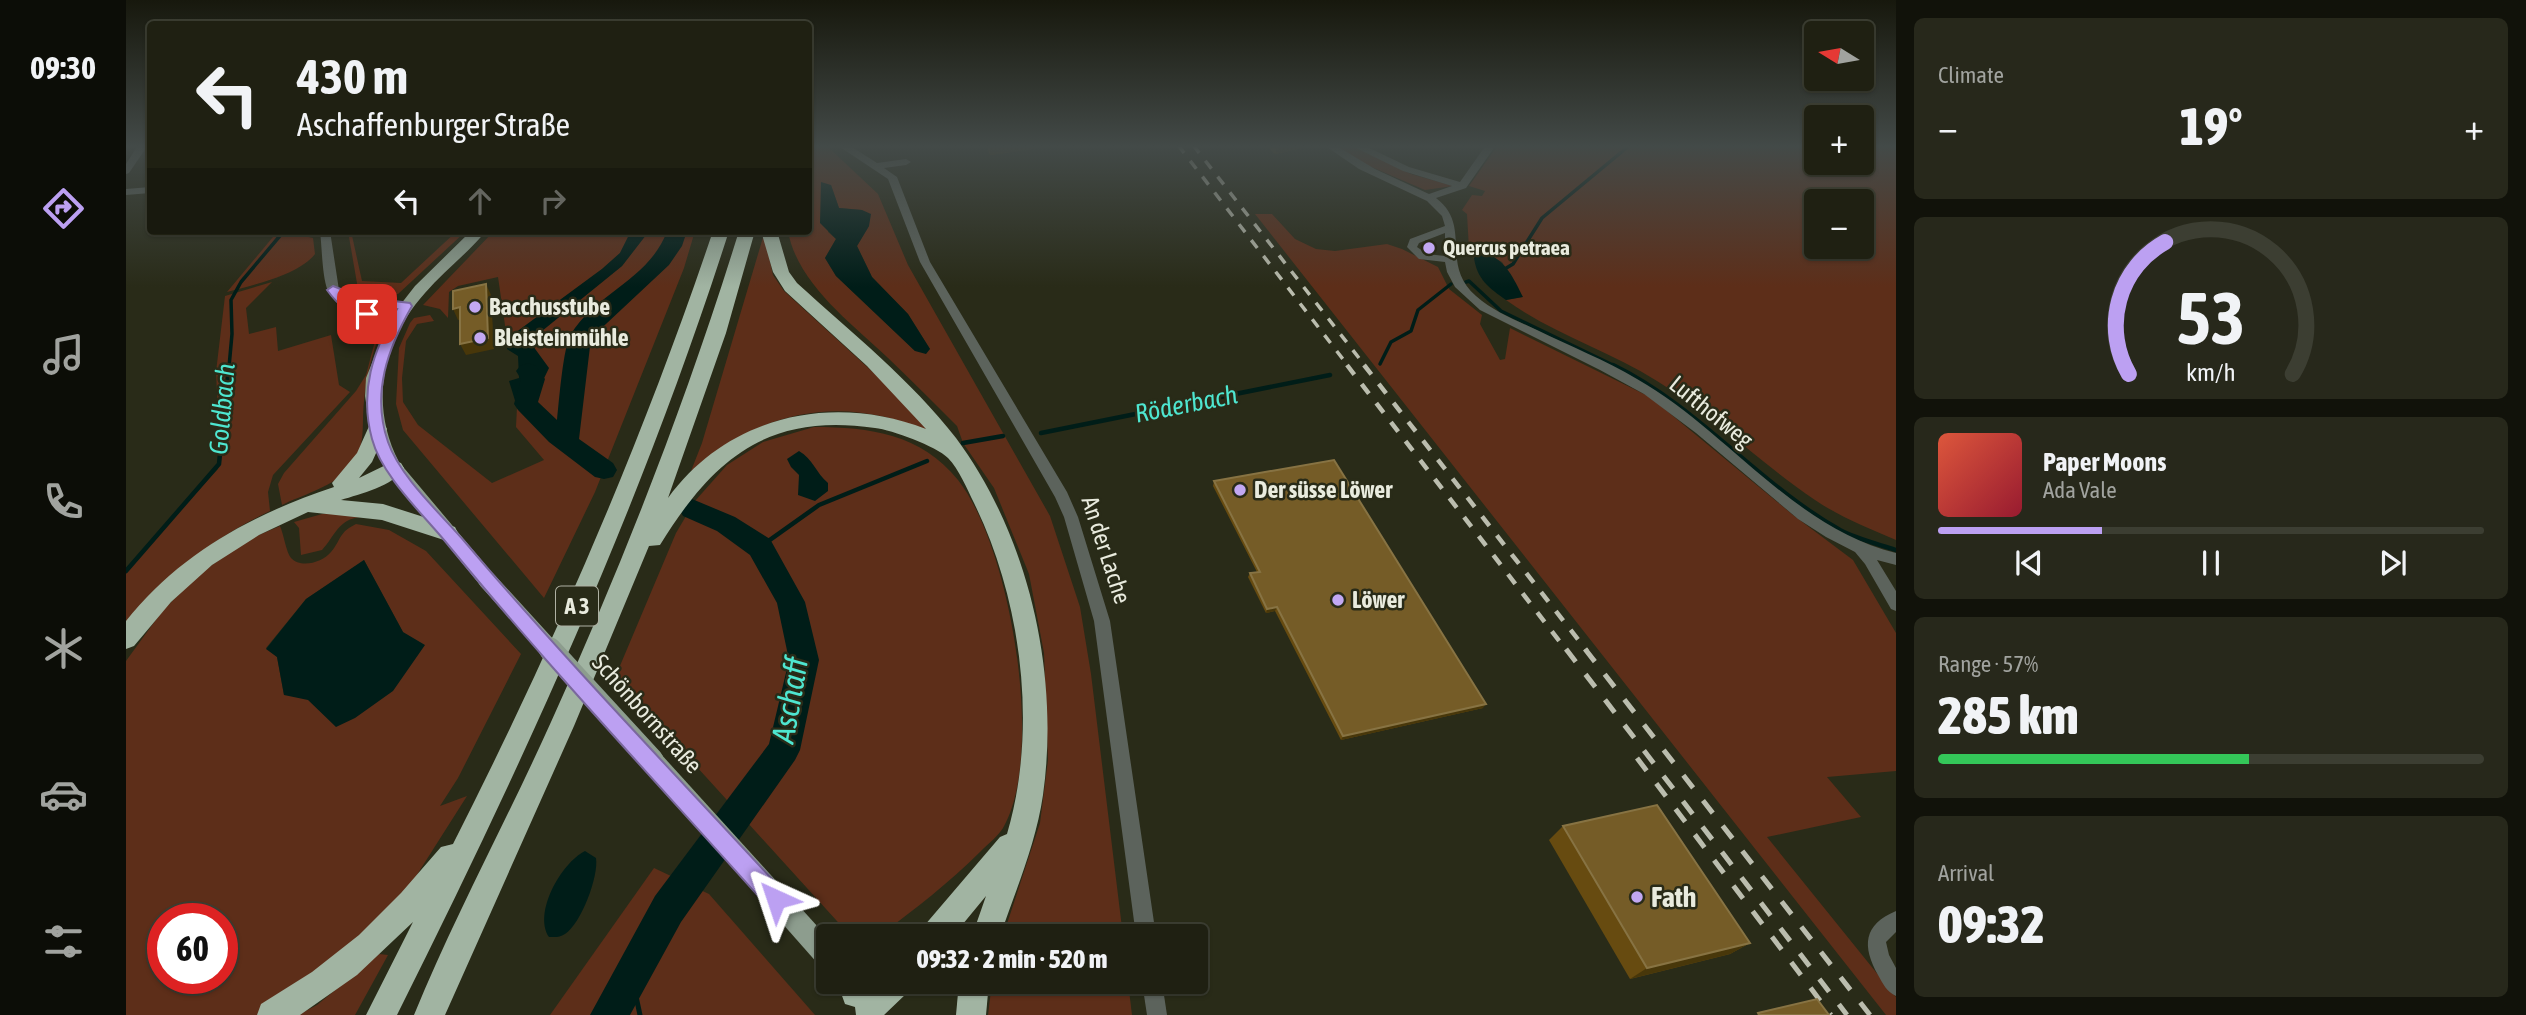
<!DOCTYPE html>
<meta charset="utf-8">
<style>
body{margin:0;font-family:"Asap Condensed",sans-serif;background:#27281b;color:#f1f3f6;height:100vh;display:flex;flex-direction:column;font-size:26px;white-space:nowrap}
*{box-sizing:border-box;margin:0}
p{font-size:23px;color:#a1a39f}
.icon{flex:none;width:38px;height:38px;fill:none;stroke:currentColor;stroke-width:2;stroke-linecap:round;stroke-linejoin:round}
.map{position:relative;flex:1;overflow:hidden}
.sheet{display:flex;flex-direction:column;gap:18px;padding:18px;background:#11120a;width:630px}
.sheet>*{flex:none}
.top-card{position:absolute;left:21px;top:21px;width:665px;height:214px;border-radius:7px;box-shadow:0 2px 5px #0004,0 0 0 2px #3c3e32;background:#1f2012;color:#f1f3f6;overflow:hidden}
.needle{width:46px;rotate:281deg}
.tools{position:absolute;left:1678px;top:21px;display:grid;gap:14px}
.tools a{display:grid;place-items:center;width:70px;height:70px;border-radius:7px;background:#1f2012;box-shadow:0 2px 5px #0004,0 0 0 2px #3c3e32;font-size:35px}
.speed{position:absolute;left:21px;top:903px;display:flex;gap:14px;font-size:35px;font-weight:700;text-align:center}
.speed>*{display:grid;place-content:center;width:91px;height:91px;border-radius:50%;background:#1f2012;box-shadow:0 2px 5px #0004,0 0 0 2px #3c3e32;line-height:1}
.speed .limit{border:10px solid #d22;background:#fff;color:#111}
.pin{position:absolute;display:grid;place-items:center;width:60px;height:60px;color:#fff;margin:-30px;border-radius:14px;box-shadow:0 4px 10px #0006}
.me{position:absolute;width:77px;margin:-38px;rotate:318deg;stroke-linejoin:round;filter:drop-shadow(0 0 5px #0008)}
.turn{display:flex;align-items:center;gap:24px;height:147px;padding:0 35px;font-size:32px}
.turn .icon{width:91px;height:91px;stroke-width:2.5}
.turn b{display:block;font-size:49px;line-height:60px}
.lanes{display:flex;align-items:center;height:66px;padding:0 35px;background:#0003;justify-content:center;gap:35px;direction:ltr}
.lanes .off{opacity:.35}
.big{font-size:52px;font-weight:800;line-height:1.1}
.sheet .card{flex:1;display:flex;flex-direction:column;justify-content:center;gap:10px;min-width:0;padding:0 24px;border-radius:10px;background:#27281b}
.sheet .dial{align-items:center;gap:0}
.dial svg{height:182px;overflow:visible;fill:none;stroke:#3c3e32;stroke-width:7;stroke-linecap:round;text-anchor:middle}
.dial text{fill:#f1f3f6;stroke:none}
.song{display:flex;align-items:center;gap:21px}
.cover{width:84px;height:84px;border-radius:10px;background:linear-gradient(135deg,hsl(10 70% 55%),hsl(350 70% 35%))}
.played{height:7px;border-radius:4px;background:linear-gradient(90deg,#bca0f2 30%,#3c3e32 30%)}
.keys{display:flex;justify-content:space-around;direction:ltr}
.heat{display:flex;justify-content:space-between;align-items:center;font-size:38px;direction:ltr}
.charge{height:10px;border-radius:5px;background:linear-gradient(90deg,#34c759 57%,#3c3e32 0)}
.trip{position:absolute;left:690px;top:924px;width:392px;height:70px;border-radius:7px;background:#1f2012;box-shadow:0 2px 5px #0004,0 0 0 2px #3c3e32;font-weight:800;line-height:70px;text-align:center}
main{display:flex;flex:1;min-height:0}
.menu{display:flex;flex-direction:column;width:126px;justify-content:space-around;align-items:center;background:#0c0d07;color:#a1a39f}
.menu .icon{width:49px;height:49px}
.menu .current{color:#bca0f2}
.menu b{font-size:32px;color:#f1f3f6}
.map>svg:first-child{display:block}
.green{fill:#5d2e19;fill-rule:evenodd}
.water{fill:#001d18}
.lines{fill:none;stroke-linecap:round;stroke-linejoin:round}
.stream-far2{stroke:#001d18;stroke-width:3.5}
.stream-far1{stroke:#001d18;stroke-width:4.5}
.stream{stroke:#001d18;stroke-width:5}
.river{fill:#001d18;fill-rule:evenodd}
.minor{fill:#5c635c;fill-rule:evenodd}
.primary{fill:#8d9d8e;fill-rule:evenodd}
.motorway{fill:#a1b4a2;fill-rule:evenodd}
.rail-far2{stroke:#bbbdae;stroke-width:3.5;stroke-dasharray:10 10;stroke-linecap:butt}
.rail-far1{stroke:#bbbdae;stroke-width:4.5;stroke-dasharray:12 12;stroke-linecap:butt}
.rail{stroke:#bbbdae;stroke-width:5;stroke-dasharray:16 16;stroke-linecap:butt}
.primary-bridge-far1{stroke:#8d9d8e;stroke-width:18}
.primary-bridge{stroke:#8d9d8e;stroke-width:23}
.wall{fill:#674b10}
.shaded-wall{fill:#48370a}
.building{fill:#755c27;stroke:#877343;stroke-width:2}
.route{fill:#bca0f2;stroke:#7a689d;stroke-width:2}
.poi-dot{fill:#c2a8f2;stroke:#292b18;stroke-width:2.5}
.labels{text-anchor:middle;stroke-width:5;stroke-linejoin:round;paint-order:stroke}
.far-poi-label{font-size:21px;font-weight:bold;fill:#e9ebde;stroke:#292b18;text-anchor:start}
.shield{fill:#292b18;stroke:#afb1a3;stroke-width:2}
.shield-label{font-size:23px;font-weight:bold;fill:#e9ebde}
.poi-label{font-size:24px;font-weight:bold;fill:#e9ebde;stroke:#292b18;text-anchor:start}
.street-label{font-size:24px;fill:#e9ebde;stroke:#292b18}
.water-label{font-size:26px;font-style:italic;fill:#4ee6d0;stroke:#292b18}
.near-poi-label{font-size:28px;font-weight:bold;fill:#e9ebde;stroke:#292b18;text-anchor:start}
.near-water-label{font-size:32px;font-style:italic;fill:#4ee6d0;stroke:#292b18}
</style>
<main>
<nav class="menu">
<b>09:30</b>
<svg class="icon current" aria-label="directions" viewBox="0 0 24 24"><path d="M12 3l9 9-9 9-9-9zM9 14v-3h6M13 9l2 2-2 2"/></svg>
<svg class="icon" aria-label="music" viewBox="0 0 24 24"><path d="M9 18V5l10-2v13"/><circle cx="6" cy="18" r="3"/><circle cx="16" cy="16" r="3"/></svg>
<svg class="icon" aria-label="phone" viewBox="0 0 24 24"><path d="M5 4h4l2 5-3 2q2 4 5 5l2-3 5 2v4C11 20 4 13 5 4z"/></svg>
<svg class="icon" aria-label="climate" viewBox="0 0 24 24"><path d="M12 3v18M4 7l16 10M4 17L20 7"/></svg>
<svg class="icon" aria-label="car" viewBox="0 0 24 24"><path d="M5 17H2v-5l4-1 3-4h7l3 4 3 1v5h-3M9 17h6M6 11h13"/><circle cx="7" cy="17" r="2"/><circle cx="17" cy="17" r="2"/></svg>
<svg class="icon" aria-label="filters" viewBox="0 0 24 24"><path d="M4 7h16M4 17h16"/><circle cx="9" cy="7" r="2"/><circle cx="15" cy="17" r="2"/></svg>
</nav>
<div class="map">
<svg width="1770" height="1015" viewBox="0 0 1770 1015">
<rect width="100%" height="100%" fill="#292b18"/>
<!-- green -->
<g class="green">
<path d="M683 145H700L752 194 782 265 924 516 954 607 965 674 997 936H877L914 823 922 760 918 653 903 574 868 488 837 443 831 426C808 403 785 380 761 357 725 323 671 283 662 231H682ZM705 185 713 208 736 210 743 226 731 246 746 277 782 314 804 349 789 351 710 276 699 258 710 239 702 232Z"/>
<polygon points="1208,145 1225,145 1285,174 1327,186 1299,190 1234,162"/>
<path d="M1372 145H1690V163H1736V145H1770V540C1742 528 1714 517 1689 500 1634 463 1588 416 1531 381 1482 350 1427 334 1380 300L1396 297 1376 262 1354 251 1348 258 1343 249 1341 214 1336 210 1346 195 1356 196 1359 191 1343 186ZM1690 201H1736V247H1690Z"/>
<polygon points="1129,214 1146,214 1169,239 1190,249 1209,251 1261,244 1276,249 1312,267 1323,289 1356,315 1354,324 1374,360 1379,359 1384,328 1524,397 1667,515 1727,560 1770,633 1770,771 1701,777 1735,817 1641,837 1770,997 1770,1015 1760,1015"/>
<path d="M152 231H178V236L187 238 189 254C173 275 127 285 101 292Z"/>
<polygon points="225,231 236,281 275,283 331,231 340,231 272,294 256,297 242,295 232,289 223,237 214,232"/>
<polygon points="368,231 502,237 494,253 476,269 381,339 372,277 332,286 323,292 322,318 314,309 297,305"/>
<polygon points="529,231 547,231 553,234 555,231 569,231 558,268 469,492 418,598 277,430 270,404 273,348 284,323 288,318 304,315 308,321 291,324 280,341 276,378 277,402 292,425 366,483 418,460 390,427 391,407 408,399 406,339 496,266 520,235"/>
<path d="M638 234 647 275 658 291 773 396 806 434C720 393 636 409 565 471L576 443Z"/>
<path d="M146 282 120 308 123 334 150 327 152 351 205 335 213 385 224 392 147 475 142 492 144 511C80 542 47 571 0 624V569L92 469 94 455 90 372 99 296Z"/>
<path d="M250 337H253C245 357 240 379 238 401 235 429 242 450 219 472 203 488 176 495 156 505L152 484 158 473 230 391 240 375Z"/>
<path d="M688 427C744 427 795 434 832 480 884 545 920 754 877 828 872 836 862 844 855 851 823 883 789 909 753 936L720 931 500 689 488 680 550 533 569 501 601 465 637 442Z"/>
<path d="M213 513 235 517C212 519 209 536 196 550L175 555 173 528 168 522 196 514Z"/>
<path d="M230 524 263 530 300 551 395 654 332 778 314 806 341 796 280 892 246 932 131 1015H0V661L37 610 76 572 123 539 154 526C158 535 160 552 165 558 175 569 197 562 205 552 216 539 212 533 230 524ZM238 560 277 632 158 695 151 657 140 648 180 599ZM37 919H96V978H37Z"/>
<polygon points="528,868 583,894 689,1015 424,1015"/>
<polygon points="253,954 262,955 229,1015 172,1015 191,1005"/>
<polygon points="866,982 1002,982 1006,1015 862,1015"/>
</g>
<!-- water -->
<g class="water">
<polygon points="695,182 705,185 713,208 736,210 745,214 743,226 731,246 746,277 782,314 804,349 800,354 789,351 710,276 699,258 710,239 694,223"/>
<polygon points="514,231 529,231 520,235 496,266 406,339 407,346 423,368 408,399 391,407 383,381 393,378 392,356 381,349 381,339 476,269 494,253 502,237"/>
<path d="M1353 251C1378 257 1386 275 1397 297L1380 300C1363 288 1351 279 1348 258Z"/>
<path d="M673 451C687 459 690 473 702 483V491L689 501 672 495 673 475 665 467 661 459Z"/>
<polygon points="238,560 277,632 299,645 267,691 229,718 210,727 182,700 158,695 151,657 140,649 180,599"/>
<path d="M459 851 470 858C473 876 455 924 439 934 433 938 429 937 423 937 407 913 435 863 459 851Z"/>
</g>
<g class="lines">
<!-- stream-far2 -->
<g class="stream-far2">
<polyline points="1377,270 1387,264 1416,218 1504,145"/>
<polyline points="1340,282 1343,281 1375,311 1491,367"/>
<polyline points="1254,364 1265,342 1285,331 1292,310 1325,284"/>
<polyline points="103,367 106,334 105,300 115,282 158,231"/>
</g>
<!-- stream-far1 -->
<g class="stream-far1">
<path d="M1487 365C1572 406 1632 484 1714 530 1731 539 1752 544 1770 550"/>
<polyline points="915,433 1204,375"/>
<polyline points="837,443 877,436"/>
<polyline points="634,547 693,505 801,461"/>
<polyline points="0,571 93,464 103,365"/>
</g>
<!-- stream -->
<polyline class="stream" points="505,973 514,1015"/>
<!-- river -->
<g class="river">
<path d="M541 231H561L556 246 543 265 465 338 453 439 487 463 491 470 487 477 478 479 469 477 423 442 392 410 388 404 395 379 390 371 394 366 402 363 410 366 419 379 412 402 431 420C433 402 437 347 445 334 470 293 524 279 541 231Z"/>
<polygon points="566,499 609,517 644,539 679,602 693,660 674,750 669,760 555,922 504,1015 464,1015 529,896 643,744 663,660 651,603 624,555 591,531 557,516 553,509 557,502"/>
</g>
<!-- minor -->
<g class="minor">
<polygon points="12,145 22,145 3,173 0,174 0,164"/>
<polygon points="711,145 723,145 751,163 780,159 785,162 780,165 758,168 771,177 804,262 941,492 952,517 984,621 1030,936 1010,936 968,621 938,517 929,497 794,262 762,179"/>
<path d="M1198 145H1209L1249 169 1303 194 1326 186 1277 171 1224 145H1237L1283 167 1334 182 1360 145H1370L1340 188 1310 198C1347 226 1313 264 1350 296 1368 312 1390 320 1411 330 1444 346 1479 360 1511 379 1601 430 1666 527 1770 553V565L1751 560 1770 591V611L1765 609 1739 564 1729 552 1700 537 1672 519 1570 433 1518 394 1474 370 1354 310 1329 287 1321 272 1319 262 1293 259 1281 247 1284 239 1319 226 1316 216 1301 201 1233 169ZM1319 233V256L1301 254 1291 247 1293 243Z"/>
<polygon points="24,187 24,193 0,195 0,189"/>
<path d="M194 231H204L213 290 215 293 283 303 285 306 279 310 226 302 245 311 275 315V321C252 325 213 314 202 291 196 277 196 247 194 231Z"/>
<path d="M1770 911V932L1760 942 1763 955 1770 968V996C1761 992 1757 984 1752 975 1736 946 1737 925 1770 911Z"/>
<polygon points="1016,982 1036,982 1041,1015 1021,1015"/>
</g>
<!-- primary -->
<g class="primary">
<path d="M345 231H360C342 253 318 271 299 293 256 341 243 404 273 462L368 575 370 580 368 585 361 587 354 585 261 470 246 441 239 396 240 378 264 318 289 286Z"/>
<polygon points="526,750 534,753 702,938 702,968 693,965 518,767 515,760 518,753"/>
</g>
<!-- motorway -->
<g class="motorway">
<path d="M587 231H603C515 506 400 757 271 1015H240L287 922 231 975 174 1015H131L135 1004 186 972 233 935 275 893 315 847 327 844C428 645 516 442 587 231Z"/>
<path d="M613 231H629L600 333 542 498C602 415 707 393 800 429L741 366 659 291 647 272 635 231H651L663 272 671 283C726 333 785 380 830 438 903 536 934 674 917 795 910 843 890 890 874 936H846L860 896 827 936H794L798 926 874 837 881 834C912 729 896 601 848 503 841 489 833 469 822 458 810 446 766 430 749 428 642 412 587 459 534 545L523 546 448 726 319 1015H288C329 915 381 820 425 722 498 561 561 399 613 231Z"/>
<path d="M251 422 258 424 261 429 246 462 233 478 268 461 275 463 278 468C268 486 234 494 215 500L257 504 329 527 332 533 329 539 321 541 256 520 182 512 133 535 86 565 45 602 8 646 0 649V621C54 553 127 514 208 487L206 483 231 453 244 424Z"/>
<polygon points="720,982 785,982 781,993 758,1015 730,1015 729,1007 719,1004 715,993"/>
<polygon points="833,982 863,982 860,1015 830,1015"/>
</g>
<!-- rail-far2 -->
<g class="rail-far2">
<polyline points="1052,145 1223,367"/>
<polyline points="1067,145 1240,367"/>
</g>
<!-- rail-far1 -->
<g class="rail-far1">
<polyline points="1221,365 1441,651"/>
<polyline points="1238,365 1461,651"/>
</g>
<!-- rail -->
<g class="rail">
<polyline points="1440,649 1721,1015"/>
<polyline points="1459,649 1744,1015"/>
<polyline points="1511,758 1705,1015"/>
</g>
<!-- primary-bridge-far1 -->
<polyline class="primary-bridge-far1" points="361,580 426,651"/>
<!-- primary-bridge -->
<polyline class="primary-bridge" points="424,649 526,760"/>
</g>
<!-- wall -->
<g class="wall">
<polygon points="860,145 933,145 864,155"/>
<polygon points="1140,145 1190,145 1149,154"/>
<polygon points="1088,481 1357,708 1215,740 1149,611 1140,613 1122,577 1124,573 1131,572 1087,486"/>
<polygon points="1437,826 1624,943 1604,954 1504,979 1423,840"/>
</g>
<!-- shaded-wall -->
<g class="shaded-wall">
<polygon points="864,145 933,145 864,155"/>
<polygon points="1151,145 1190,145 1149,154"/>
<polygon points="360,284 365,295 368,349 340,355 334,344"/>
<polygon points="334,307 340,318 332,320 327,309"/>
<polygon points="1151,607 1149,611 1140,613 1141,609"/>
<polygon points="1360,704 1357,708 1215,740 1217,736"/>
<polygon points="1624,943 1604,954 1504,979 1521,968"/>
</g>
<!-- building -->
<g class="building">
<polygon points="360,284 362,338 334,344 334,307 327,309 327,291"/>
<polygon points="1208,460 1360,704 1217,736 1151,607 1141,609 1124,573 1134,572 1088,481"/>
<polygon points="1531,805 1624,943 1521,968 1437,826"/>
<polygon points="1691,999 1703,1015 1633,1015 1632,1013"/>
</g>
<!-- sky -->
<linearGradient id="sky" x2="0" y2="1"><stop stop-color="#17180d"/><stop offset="0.51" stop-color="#434a48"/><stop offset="1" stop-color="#434a48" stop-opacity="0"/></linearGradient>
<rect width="1770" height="287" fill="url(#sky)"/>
<!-- route -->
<path class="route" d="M207 286 235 297 284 303 286 306C262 348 245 393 262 442 274 477 315 514 339 542 441 662 551 776 657 891L660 899 657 907 650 910 642 907C535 787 425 670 323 546 299 516 256 477 246 439 233 391 247 351 271 309L233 305 248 314 246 317C227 319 211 304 201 290Z"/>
<!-- markers -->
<g class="poi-dot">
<circle cx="1303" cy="248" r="7"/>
<circle cx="349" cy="307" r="7"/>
<circle cx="354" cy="338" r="7"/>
<circle cx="1114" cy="490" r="7"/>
<circle cx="1212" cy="600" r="7"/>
<circle cx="1511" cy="897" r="7"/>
</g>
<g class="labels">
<!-- far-poi labels -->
<g class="far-poi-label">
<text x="1317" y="255">Quercus petraea</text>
</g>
<!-- shield labels -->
<rect class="shield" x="430" y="586.5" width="42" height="39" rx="5"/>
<g class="shield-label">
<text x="451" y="614">A 3</text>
</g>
<!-- poi labels -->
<g class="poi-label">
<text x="363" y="315">Bacchusstube</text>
<text x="368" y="346">Bleisteinmühle</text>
<text x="1128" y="498">Der süsse Löwer</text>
<text x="1226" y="608">Löwer</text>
</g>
<!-- street labels -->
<g class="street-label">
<text transform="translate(1585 412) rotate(39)" y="8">Lufthofweg</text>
<text transform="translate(980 550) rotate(72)" y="8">An der Lache</text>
<text transform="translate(521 714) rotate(48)" y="8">Schönbornstraße</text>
</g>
<!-- water labels -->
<g class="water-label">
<text transform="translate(1060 404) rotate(-11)" y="9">Röderbach</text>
<text transform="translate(96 409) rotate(-85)" y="9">Goldbach</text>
</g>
<!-- near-poi labels -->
<g class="near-poi-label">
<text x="1525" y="907">Fath</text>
</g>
<!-- near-water labels -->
<g class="near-water-label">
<text transform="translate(664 700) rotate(-80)" y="11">Aschaff</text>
</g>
</g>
</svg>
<div class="tools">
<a><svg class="needle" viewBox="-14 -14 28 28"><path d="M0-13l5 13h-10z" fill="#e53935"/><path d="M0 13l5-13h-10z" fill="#a1a39f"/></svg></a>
<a>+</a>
<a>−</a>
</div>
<div class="speed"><div class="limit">60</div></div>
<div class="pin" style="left:241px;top:314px;background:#d93025"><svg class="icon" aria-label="arrive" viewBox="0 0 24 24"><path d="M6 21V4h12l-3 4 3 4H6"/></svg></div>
<svg class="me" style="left:650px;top:899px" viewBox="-20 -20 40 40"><path d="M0-17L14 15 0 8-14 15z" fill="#bca0f2" stroke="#fff" stroke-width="4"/></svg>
<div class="trip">09:32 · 2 min · 520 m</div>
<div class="top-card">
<div class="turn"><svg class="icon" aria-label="left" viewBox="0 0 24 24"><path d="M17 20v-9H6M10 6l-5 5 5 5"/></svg><div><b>430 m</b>Aschaffenburger Straße</div></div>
<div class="lanes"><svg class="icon" aria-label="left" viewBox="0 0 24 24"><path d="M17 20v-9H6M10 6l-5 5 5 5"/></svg><svg class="icon off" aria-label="ahead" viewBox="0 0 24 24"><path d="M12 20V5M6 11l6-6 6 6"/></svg><svg class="icon off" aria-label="right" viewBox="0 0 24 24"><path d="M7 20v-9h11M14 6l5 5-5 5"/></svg></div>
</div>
</div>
<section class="sheet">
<div class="card"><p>Climate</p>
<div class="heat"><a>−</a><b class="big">19°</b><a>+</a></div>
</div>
<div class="card dial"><svg viewBox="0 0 100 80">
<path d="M14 69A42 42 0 1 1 86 69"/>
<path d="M14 69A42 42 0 0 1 30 11" stroke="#bca0f2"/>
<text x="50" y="56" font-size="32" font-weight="700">53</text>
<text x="50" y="72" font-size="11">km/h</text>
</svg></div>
<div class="card">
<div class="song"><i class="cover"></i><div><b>Paper Moons</b><p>Ada Vale</p></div></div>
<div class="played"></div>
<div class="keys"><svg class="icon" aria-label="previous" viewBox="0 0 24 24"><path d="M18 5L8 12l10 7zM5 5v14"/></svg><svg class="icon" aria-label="pause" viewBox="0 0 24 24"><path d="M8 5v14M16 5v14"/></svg><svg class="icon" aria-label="next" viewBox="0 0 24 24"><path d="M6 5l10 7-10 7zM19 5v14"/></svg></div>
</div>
<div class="card"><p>Range · 57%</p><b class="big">285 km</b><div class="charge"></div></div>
<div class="card"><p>Arrival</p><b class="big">09:32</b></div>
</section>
</main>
